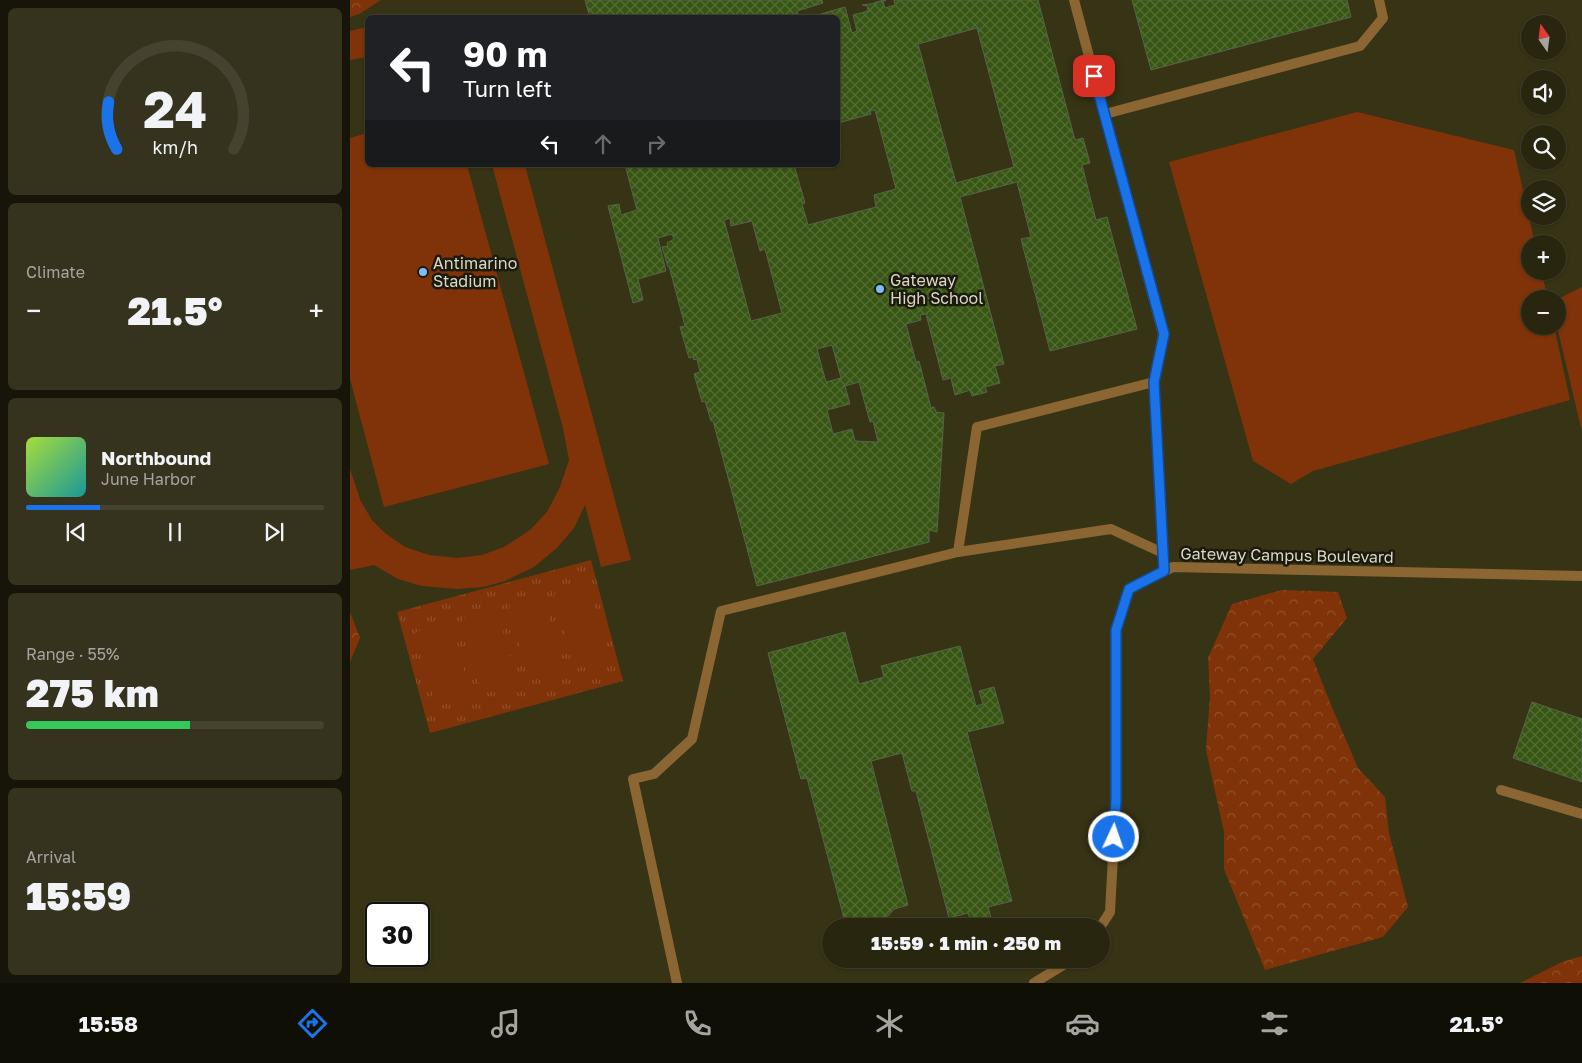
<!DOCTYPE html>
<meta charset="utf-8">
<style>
body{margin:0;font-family:"Golos Text",sans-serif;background:#35321e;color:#f1f3f6;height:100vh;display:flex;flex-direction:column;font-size:19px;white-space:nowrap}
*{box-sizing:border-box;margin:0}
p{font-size:16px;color:#a5a59f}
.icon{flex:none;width:28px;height:28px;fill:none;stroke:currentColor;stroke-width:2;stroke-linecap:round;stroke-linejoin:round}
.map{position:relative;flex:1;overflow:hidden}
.drawer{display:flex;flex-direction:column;gap:8px;padding:8px;background:#171509;width:350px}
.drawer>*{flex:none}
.top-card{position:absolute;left:15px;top:15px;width:475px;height:152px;border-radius:8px;box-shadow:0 1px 4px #0004,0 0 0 1px #454330;background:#202124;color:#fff;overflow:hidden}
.needle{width:32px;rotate:346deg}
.tools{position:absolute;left:1171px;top:15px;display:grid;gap:10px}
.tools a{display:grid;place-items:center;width:45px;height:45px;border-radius:50%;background:#292610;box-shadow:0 1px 4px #0004,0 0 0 1px #454330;font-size:25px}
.speed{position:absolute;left:15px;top:902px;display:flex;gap:10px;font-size:25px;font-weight:700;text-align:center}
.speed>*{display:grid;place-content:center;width:65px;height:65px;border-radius:50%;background:#292610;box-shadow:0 1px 4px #0004,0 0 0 1px #454330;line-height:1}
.speed .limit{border:2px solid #111;border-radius:8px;background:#fff;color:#111}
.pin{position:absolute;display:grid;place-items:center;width:42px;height:42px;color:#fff;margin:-21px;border-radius:10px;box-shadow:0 2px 8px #0006}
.me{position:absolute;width:55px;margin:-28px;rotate:3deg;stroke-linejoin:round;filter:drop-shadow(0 0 4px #0008)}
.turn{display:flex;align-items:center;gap:18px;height:105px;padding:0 15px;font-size:22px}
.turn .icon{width:65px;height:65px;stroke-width:2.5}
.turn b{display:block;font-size:35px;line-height:42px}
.lanes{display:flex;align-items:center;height:48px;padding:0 15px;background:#0003;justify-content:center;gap:25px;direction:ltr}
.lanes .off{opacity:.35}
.big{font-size:38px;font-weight:800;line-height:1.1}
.drawer .card{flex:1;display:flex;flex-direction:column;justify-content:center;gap:8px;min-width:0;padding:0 18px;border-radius:8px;background:#35321e}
.drawer .dial{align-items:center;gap:0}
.dial svg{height:130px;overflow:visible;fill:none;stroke:#454330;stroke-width:7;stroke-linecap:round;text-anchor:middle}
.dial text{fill:#f1f3f6;stroke:none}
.song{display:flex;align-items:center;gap:15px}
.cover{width:60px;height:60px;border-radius:8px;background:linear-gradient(135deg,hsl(80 70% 55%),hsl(180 70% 35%))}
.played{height:5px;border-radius:2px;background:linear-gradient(90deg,#1a73e8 25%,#454330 25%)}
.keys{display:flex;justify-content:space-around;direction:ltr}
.heat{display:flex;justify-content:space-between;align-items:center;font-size:28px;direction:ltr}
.charge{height:8px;border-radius:4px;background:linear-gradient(90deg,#34c759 55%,#454330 0)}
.trip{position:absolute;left:472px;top:918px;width:288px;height:50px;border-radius:25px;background:#292610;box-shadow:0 1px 4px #0004,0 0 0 1px #454330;font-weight:800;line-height:50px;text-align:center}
.dock{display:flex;height:80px;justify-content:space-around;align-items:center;background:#100f06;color:#a5a59f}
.dock .icon{width:35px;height:35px}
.dock .active{color:#1a73e8}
.dock b{font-size:22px;color:#f1f3f6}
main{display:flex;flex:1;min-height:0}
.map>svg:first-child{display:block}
.forest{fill:url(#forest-crowns)}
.park{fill:url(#park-tufts)}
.pitch{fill:#803309}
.building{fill:url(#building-cross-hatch);stroke:#566549;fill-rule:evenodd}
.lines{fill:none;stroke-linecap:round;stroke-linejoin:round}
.service{stroke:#8b6633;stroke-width:10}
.minor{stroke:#8b6633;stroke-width:10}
.route-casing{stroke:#114b97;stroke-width:12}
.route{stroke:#1a73e8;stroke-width:9}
.poi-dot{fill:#7dbef9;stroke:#1c1a0d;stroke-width:2}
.labels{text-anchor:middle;stroke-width:5;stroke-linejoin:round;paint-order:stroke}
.poi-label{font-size:16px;fill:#dad8c7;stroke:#1c1a0d;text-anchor:start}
.street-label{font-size:16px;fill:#dad8c7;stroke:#1c1a0d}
</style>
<main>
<section class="drawer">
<div class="card dial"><svg viewBox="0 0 100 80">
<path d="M14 69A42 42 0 1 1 86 69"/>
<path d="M14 69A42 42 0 0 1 9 40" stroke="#1a73e8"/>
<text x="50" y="56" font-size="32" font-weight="700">24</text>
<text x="50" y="72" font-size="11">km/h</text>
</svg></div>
<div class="card"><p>Climate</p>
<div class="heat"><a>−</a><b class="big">21.5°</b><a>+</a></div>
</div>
<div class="card">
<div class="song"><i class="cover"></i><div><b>Northbound</b><p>June Harbor</p></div></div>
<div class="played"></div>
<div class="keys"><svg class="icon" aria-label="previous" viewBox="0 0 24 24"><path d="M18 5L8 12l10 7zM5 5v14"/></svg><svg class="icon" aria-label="pause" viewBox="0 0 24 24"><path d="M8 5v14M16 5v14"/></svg><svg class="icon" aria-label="next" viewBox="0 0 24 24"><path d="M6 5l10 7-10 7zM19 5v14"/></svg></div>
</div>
<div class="card"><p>Range · 55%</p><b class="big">275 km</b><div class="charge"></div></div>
<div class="card"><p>Arrival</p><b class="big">15:59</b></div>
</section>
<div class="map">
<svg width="1232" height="983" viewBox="0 0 1232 983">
<defs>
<pattern id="forest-crowns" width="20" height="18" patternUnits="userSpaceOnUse" patternTransform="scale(1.25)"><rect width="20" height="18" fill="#803309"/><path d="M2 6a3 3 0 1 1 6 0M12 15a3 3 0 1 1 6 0" fill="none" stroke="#91502b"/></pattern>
<pattern id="park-tufts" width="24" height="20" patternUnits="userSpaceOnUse" patternTransform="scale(1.25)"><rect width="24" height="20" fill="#803309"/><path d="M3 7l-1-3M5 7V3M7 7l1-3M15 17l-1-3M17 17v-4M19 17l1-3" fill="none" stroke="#91502b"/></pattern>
<pattern id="building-cross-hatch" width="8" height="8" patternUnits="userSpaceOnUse" patternTransform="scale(1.25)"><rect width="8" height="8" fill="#375513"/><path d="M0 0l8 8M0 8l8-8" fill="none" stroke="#536d34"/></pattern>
</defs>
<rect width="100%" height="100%" fill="#373315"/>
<!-- forest -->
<g class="forest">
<polygon points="0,0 31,0 9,14 0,17"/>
<polygon points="932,590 988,592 997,618 963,659 981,705 1008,768 1035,797 1039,833 1058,907 1033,937 915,970 874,869 874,832 856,750 860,696 858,658 882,604"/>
<polygon points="0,612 10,638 0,662"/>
<polygon points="1232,956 1232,983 1170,983 1212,962"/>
</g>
<!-- park -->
<polygon class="park" points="241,560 273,681 80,733 47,612"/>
<!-- pitch -->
<g class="pitch">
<polygon points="17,27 17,57 0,60 0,31"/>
<polygon points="1007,112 1164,150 1185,244 1180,244 1180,271 1191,271 1198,299 1180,299 1180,326 1204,326 1220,400 963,471 941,484 903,461 819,162"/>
<polygon points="17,133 18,165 117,165 199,464 34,507 0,379 0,138"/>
<polygon points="142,165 175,165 281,560 251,567 235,505 224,528 207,548 184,567 155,581 133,587 107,589 72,586 48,579 24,565 0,570 0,469 11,502 22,520 35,533 55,547 79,555 108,558 132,555 154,547 180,530 197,512 210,487 219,460 213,428"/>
<polygon points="1232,287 1232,432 1207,326 1208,299"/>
<polygon points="239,585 259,659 224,669 204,594"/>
<polygon points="193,597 213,671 179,681 159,606"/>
<polygon points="147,609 167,684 132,694 112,619"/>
<polygon points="100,622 121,697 86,706 66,632"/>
</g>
<!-- building -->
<g class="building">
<polygon points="235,0 472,0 473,3 447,11 449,18 240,18"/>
<path d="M533 0H536L533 2 535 8 545 5 544 0H688L725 140 733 138 740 163 732 165 746 220 757 217 787 329 700 351 671 239 681 237 667 182 610 197 654 364 645 366 650 383 635 387 637 392 622 396 620 390 605 395 601 378 593 380 576 314 570 315 571 320 556 324 566 362 569 361 581 408 584 407 586 412 594 413 587 532 579 530V542L407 586 363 421H361L355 401 352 402 344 374 350 372 347 359 344 360 343 357 339 358 330 327 335 326 319 266 318 267 312 247 318 246 317 243 324 239 322 234 308 238 316 271 288 279 293 300 283 303 258 206 269 204 271 215 287 210 275 165H444L455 203 452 204 458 225 526 207 524 195 546 189 525 110 520 111 521 114 488 123V18H457L495 7 502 33 507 31 503 15 518 11 517 6 512 5 521 4ZM627 28 664 167 606 183 568 44ZM380 218 381 226 402 221 410 251 415 249 432 313 401 321 374 220ZM482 345 491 378 476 382 467 349ZM509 382 520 422 523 421 528 442 505 441 502 429 483 434 477 410 500 404 495 386Z"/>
<polygon points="782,0 997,0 1001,17 801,70"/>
<polygon points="488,133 491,147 488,148"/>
<polygon points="495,632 509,684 534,677 531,666 610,646 626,706 633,704 629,691 644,687 654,723 617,732 662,901 638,907 641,918 621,923 618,913 599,918 566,791 562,791 552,753 521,761 558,905 544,909 538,916 527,921 514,922 506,918 495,922 457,778 451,779 418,653"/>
<polygon points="1182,702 1232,719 1232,782 1163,758"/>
</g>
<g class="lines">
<!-- service -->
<g class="service">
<polyline points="724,0 813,334 804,382 814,571"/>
<polyline points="755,114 1010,46 1033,18 1029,0"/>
<polyline points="608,552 627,427 804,382"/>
<polyline points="1151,790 1232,814"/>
<polyline points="327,983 283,779 304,774 342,739 371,611 608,552 761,529 813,553"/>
</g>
<!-- minor -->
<g class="minor">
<polyline points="751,926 760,912 766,800 766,629 779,589 823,567 1232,576"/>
<polyline points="684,983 723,959"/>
</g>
</g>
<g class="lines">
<defs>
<polyline id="route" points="744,76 814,334 804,382 814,571 779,589 766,630 766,800 764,837"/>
</defs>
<!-- route casing -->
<use href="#route" class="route-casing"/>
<!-- route -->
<use href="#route" class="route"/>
</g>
<!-- markers -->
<g class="poi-dot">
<circle cx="73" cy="272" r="5"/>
<circle cx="530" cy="289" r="5"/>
</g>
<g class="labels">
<!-- poi labels -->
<g class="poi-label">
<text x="83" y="269">Antimarino<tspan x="83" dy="18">Stadium</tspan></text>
<text x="540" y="286">Gateway<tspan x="540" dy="18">High School</tspan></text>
</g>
<!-- street labels -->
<g class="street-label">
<text transform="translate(937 555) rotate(1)" y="6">Gateway Campus Boulevard</text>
</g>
</g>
</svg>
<div class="tools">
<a><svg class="needle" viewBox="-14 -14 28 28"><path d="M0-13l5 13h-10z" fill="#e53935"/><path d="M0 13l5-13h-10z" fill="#a5a59f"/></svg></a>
<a><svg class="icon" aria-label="sound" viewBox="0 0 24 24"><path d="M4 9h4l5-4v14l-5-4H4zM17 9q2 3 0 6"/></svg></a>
<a><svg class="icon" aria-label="search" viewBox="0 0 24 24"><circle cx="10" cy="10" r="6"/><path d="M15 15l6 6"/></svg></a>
<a><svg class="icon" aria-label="layers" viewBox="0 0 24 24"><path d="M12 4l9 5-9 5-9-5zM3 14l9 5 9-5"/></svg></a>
<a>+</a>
<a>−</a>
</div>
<div class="speed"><div class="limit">30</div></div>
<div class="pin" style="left:744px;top:76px;background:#d93025"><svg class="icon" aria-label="arrive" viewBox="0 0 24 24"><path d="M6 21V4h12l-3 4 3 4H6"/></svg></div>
<svg class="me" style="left:764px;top:837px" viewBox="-20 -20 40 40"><circle r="17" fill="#1a73e8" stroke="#fff" stroke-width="3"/><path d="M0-11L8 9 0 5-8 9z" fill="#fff"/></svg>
<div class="trip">15:59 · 1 min · 250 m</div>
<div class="top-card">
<div class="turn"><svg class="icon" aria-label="left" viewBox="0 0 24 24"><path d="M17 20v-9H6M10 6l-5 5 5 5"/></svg><div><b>90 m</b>Turn left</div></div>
<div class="lanes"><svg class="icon" aria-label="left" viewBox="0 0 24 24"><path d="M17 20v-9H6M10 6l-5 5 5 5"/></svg><svg class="icon off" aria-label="ahead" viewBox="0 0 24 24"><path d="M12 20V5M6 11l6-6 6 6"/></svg><svg class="icon off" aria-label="right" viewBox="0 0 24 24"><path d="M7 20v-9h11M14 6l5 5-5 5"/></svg></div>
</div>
</div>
</main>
<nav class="dock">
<b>15:58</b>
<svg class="icon active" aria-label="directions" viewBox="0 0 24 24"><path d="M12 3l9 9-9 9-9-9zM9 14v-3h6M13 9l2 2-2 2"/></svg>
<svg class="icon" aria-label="music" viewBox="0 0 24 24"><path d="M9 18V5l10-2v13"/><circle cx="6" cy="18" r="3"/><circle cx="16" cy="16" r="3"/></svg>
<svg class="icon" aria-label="phone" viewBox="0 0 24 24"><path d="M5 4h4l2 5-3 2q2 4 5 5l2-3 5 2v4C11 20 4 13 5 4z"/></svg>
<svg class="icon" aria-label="climate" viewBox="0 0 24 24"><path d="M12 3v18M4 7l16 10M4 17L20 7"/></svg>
<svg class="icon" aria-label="car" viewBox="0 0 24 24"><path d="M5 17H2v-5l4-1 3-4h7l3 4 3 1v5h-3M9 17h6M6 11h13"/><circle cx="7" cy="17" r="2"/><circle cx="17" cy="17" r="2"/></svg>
<svg class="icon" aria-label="filters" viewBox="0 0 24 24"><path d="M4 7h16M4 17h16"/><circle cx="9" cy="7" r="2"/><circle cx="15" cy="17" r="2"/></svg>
<b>21.5°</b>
</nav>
